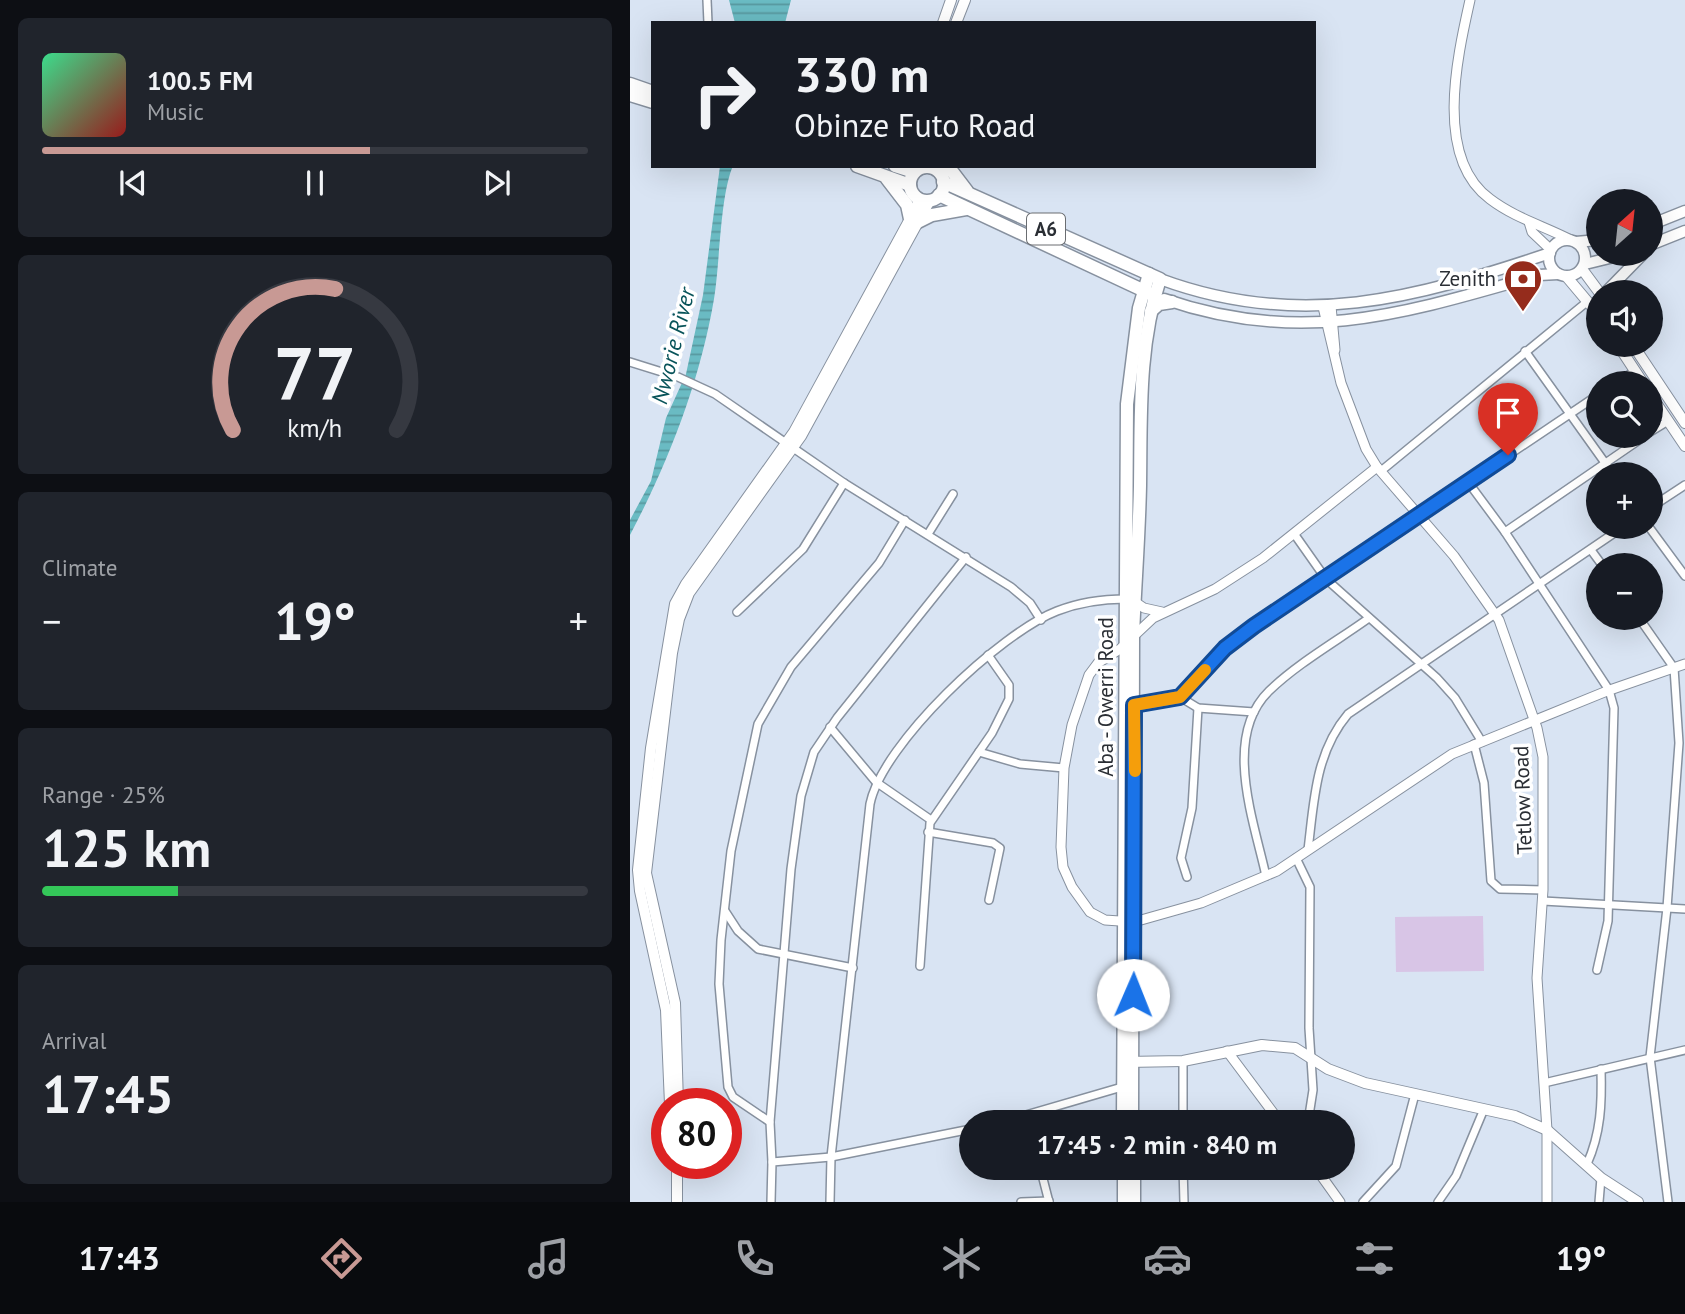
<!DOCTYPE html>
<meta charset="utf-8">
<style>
body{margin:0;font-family:"PT Sans",sans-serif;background:#20242c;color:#f1f3f6;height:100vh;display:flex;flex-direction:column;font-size:26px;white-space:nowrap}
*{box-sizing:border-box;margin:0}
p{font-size:23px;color:#9ea1a6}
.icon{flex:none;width:38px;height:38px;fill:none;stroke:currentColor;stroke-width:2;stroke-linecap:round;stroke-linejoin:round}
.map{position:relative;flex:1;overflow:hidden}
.details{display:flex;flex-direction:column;gap:18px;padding:18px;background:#0d0f14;width:630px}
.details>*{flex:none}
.banner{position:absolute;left:21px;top:21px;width:665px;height:147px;border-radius:0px;box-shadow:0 7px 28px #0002;background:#171b24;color:#f1f3f6;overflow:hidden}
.needle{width:46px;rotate:27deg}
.controls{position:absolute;left:956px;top:189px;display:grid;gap:14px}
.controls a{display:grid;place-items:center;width:77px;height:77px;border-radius:50%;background:#171b24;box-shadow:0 7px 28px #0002;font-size:35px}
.speed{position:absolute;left:21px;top:1088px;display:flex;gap:14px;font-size:35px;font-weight:700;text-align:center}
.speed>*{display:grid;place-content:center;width:91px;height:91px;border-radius:50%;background:#171b24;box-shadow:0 7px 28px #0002;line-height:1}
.speed .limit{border:10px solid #d22;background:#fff;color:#111}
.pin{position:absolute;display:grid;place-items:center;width:60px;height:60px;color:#fff;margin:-72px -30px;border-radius:50% 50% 50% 0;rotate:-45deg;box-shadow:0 0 7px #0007}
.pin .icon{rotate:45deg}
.me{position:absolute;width:77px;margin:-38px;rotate:1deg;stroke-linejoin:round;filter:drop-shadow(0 0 5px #0008)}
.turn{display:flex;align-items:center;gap:24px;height:147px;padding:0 28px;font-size:32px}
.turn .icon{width:91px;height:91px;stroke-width:2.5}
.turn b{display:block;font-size:49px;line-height:60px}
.big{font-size:52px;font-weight:600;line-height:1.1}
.details .widget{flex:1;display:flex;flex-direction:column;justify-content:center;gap:10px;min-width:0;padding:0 24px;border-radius:10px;background:#20242c}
.details .dial{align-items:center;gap:0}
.dial svg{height:182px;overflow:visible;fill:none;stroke:#363941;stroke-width:7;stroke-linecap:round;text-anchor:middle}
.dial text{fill:#f1f3f6;stroke:none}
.song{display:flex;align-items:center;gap:21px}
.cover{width:84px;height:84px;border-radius:10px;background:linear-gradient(135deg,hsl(150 70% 55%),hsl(0 70% 35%))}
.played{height:7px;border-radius:4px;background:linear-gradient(90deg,#c89994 60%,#363941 60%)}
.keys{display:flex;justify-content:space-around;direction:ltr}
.heat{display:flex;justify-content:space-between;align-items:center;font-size:38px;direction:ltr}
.charge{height:10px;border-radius:5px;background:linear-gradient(90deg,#34c759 25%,#363941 0)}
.trip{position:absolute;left:329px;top:1110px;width:396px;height:70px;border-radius:35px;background:#171b24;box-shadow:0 7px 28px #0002;font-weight:600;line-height:70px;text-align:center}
.tabs{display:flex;height:112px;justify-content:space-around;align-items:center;background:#090b0e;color:#9ea1a6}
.tabs .icon{width:49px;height:49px}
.tabs .active{color:#c89994}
.tabs b{font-size:32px;color:#f1f3f6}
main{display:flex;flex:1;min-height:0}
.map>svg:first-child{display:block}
.pitch{fill:#d8c5e6}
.water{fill:url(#water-rules)}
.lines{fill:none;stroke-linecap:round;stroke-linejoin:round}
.minor-casing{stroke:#87919f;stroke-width:10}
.tertiary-casing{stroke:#87919f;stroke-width:11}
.secondary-casing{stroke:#87919f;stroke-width:12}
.primary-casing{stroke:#87919f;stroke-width:13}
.trunk-casing{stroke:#87919f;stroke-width:15}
.minor{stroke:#fff;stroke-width:7}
.tertiary{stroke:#fff;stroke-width:9}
.secondary{stroke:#fff;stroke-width:10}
.primary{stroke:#fff;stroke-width:10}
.trunk{stroke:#fff;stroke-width:12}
.route-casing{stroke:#114b97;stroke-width:18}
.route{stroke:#1a73e8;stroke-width:12}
.slow{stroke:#f59e0b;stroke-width:12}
.labels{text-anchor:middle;stroke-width:7;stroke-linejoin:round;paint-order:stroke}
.shield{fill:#fff;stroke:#6a6d71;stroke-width:2}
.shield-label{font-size:19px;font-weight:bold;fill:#2a2e34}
.poi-label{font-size:21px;fill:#2a2e34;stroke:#fff;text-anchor:end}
.street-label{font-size:21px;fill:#2a2e34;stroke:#fff}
.water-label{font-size:23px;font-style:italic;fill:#09545a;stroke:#fff}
</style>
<main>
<section class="details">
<div class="widget">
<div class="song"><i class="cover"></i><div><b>100.5 FM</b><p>Music</p></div></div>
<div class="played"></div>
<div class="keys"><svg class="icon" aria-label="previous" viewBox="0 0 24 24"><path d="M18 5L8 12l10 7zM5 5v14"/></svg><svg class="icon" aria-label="pause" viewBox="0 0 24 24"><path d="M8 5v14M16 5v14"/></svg><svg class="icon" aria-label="next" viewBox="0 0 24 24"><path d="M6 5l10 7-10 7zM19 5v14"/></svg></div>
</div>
<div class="widget dial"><svg viewBox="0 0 100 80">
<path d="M14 69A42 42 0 1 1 86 69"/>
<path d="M14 69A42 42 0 0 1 59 7" stroke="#c89994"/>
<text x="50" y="56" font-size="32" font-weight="700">77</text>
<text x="50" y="72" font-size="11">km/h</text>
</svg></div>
<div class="widget"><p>Climate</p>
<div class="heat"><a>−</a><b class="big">19°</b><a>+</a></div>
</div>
<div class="widget"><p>Range · 25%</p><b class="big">125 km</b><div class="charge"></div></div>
<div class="widget"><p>Arrival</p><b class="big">17:45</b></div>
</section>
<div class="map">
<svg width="1055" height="1202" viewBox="0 0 1055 1202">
<defs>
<pattern id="water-rules" width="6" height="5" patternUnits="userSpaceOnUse" patternTransform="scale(1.75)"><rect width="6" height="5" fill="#6abbc3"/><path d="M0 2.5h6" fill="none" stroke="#57989f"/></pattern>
</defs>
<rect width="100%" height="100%" fill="#d9e4f3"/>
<!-- pitch -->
<polygon class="pitch" points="853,916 854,971 766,972 765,917"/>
<!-- water -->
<g class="water">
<polygon points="99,0 161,0 155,23 105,23"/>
<path d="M90 166H103C90 195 90 263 84 299 70 381 39 461 0 535V520L21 481 36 418 56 374 73 295Z"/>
</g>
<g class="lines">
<defs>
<g id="minor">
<polyline points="77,0 78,23"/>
<polyline points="895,351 983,474"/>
<polyline points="0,362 48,377 85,394 214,483 381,587 400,603 411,620"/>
<polyline points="986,383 1005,371"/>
<polyline points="1020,432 1038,421"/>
<polyline points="751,471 958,301"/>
<polyline points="838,482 875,532 979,690 984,708 978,921 967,970"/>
<polyline points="1020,508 1055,485"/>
<polyline points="1019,527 1055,576"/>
<polyline points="875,532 1015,436"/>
<polyline points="298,534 323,494"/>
<polyline points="665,535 696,579 807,678 825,698 852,742"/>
<polyline points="961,550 972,565"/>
<polyline points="107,612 173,549 214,483"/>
<polyline points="1009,618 1044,668 1049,743 1037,908 1020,1057 1038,1202"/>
<polyline points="550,697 568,708 624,712"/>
<polyline points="504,705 550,697 595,648 624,626 968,395"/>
<polyline points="200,727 246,782 301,820"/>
<polyline points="844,744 854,783 861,881 870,889 913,890"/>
<polyline points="349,752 390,764 434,768"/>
<polyline points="298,832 363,843 370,848 359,900"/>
<path d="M678 850C684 802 685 753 718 714L993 527"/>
<polyline points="666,858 680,887 679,1028 683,1090 678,1122"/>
<path d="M636 876C624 821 592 737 639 691 668 663 707 641 739 618"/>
<polyline points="557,877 551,858 562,808 568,708"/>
<polyline points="913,901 1055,909"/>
<polyline points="95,911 108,931 128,949 223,968"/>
<polyline points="290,966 300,823 362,733 379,699 379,685 358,655"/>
<polyline points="914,1083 1055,1050"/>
<polyline points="140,1122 161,869 171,796 184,752 207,718 336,557"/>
<polyline points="372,1122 492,1087"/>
<polyline points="553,1122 553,1061"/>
<polyline points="142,1162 140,1122 103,1097 98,1087 89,984 91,940 101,851 128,724 161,667 249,563 275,520"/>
<path d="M957 1164C971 1133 972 1103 971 1069"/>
<polyline points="410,1167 419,1202"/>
<polyline points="553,1167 554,1202"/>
<polyline points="141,1202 142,1162 201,1157 341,1129"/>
<path d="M200 1202 201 1157 240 804C252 744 370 633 427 611 450 602 472 599 496 599"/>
<polyline points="391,1202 419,1201"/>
<polyline points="733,1202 766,1166 785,1094"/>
<polyline points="808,1202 826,1176 854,1109"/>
<polyline points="969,1202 971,1178"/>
</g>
<g id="tertiary">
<path d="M840 0C827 58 804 158 860 199 885 218 914 226 941 240"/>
<polyline points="899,222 902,232 921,250"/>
<polyline points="701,306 705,350"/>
<polyline points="693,307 711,383 736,449 747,467 824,556 869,620 907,728 913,757 913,890 907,978 917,1130 917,1202"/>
<polyline points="747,467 633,558 585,589 523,618 490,649 468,663 459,675 442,725 434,768 431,847 433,867 442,887 460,912 475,920 504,922 571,903 647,871 822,754 977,691 1055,664"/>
<polyline points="502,600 514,608 532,612"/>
<polyline points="597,1051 650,1122"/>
<polyline points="685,1167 710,1202"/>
</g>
<g id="secondary">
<polyline points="313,23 321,0"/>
<polyline points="326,23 335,0"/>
<polyline points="293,167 293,166"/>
<polyline points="306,170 307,166"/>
<polyline points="952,269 969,292"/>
<polyline points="936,276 968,314"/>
<polyline points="988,345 1013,383"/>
<polyline points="1003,345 1055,423"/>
<polyline points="1020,394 1055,446"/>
<polyline points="496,1062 553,1061 632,1045 665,1048 698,1069 735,1083 885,1116 917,1130 971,1178 1008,1202"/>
<polyline points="40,1104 36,1010 10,891 8,870 21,748 45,604 56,584 164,432 280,219 289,201 287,197"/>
<polyline points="48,1104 45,1003 16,873 42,653 49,619 59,593 171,436 300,200"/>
<polyline points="47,1202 47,1164"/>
</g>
<g id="primary">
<polyline points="1020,225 1055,211"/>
<circle cx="937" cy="258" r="18"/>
<polyline points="946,242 968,240"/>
<polyline points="1020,245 1055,231"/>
<polyline points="955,264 996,254"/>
<path d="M530 279C670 331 785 298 920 253"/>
<polyline points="976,292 1013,254"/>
<path d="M534 299C672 347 776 313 909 275L928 274"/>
</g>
<g id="trunk">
<polyline points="0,84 23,92"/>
<polyline points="0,95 23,102"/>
<polyline points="227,166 280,185"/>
<polyline points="265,166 284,172"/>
<polyline points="318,166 337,191"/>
<circle cx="297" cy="184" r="17"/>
<polyline points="257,179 277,205 280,219"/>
<path d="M313 182 530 279C508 346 511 416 510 486 509 536 505 585 503 635L502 1122"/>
<polyline points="309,195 521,294"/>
<polyline points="286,223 302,215 336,209"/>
<polyline points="521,311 529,304 542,302"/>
<polyline points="493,1122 497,404 509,308 519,274"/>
<polyline points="494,1167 494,1202"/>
<polyline points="504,1167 504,1202"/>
</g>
</defs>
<!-- minor casing -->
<use href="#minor" class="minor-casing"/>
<!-- tertiary casing -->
<use href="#tertiary" class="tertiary-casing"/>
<!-- secondary casing -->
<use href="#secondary" class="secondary-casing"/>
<!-- primary casing -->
<use href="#primary" class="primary-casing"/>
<!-- trunk casing -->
<use href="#trunk" class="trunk-casing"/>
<!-- minor -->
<use href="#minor" class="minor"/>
<!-- tertiary -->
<use href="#tertiary" class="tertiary"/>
<!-- secondary -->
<use href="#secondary" class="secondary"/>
<!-- primary -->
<use href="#primary" class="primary"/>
<!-- trunk -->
<use href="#trunk" class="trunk"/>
</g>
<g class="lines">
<defs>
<polyline id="route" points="503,995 504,705 550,697 595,648 624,626 878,455"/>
</defs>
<!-- route casing -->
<use href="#route" class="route-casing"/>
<!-- route -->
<use href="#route" class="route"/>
<!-- slow -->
<polyline class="slow" points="505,771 504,705 550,697 575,670"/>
</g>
<!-- icons -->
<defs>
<symbol id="bank-pin" viewBox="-11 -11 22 30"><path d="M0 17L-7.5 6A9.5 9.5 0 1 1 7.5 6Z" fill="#952c1c" stroke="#fff"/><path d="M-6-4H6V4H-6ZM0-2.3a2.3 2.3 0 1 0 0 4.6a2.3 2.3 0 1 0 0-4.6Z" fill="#fff"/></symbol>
</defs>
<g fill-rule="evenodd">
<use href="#bank-pin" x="871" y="257" width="44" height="60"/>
</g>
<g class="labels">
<!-- shield labels -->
<rect class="shield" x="397" y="213.5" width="38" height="31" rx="5"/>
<g class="shield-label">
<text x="416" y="236">A6</text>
</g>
<!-- poi labels -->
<g class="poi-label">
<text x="866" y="286">Zenith</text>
</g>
<!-- street labels -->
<g class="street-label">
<text transform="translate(476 697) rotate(-90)" y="7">Aba - Owerri Road</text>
<text transform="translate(893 800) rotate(-92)" y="7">Tetlow Road</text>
</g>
<!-- water labels -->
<g class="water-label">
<text transform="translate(43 346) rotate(-76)" y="8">Nworie River</text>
</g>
</g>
</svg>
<div class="controls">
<a><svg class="needle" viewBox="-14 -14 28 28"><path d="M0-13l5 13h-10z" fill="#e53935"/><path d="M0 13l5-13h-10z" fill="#9ea1a6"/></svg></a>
<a><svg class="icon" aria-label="sound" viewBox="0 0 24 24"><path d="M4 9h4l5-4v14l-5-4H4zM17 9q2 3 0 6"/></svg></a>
<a><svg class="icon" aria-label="search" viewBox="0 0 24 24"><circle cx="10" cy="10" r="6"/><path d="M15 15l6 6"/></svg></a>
<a>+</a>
<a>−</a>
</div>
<div class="speed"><div class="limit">80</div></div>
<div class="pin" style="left:878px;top:455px;background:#d93025"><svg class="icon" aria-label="arrive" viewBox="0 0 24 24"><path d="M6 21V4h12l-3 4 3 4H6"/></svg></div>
<svg class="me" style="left:503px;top:995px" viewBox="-20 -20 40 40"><circle r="19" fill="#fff"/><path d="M0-13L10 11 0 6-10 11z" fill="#1a73e8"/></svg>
<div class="trip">17:45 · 2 min · 840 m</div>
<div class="banner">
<div class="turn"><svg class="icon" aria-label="right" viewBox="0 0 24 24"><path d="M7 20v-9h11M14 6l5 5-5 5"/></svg><div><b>330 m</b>Obinze Futo Road</div></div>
</div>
</div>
</main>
<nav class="tabs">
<b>17:43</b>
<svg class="icon active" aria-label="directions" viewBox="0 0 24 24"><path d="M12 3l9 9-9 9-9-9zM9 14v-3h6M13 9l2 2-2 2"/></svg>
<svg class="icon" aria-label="music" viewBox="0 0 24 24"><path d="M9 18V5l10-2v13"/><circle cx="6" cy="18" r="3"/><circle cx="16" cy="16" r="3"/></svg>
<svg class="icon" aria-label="phone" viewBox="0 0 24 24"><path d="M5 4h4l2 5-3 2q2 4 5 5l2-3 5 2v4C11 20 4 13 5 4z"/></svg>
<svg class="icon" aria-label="climate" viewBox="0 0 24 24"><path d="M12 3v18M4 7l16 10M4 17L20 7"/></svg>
<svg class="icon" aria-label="car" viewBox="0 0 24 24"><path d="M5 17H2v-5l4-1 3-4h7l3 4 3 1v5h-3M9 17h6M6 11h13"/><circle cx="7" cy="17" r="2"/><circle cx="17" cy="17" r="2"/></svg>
<svg class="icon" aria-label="filters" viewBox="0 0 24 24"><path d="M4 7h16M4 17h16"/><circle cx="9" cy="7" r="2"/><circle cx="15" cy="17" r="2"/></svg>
<b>19°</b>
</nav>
